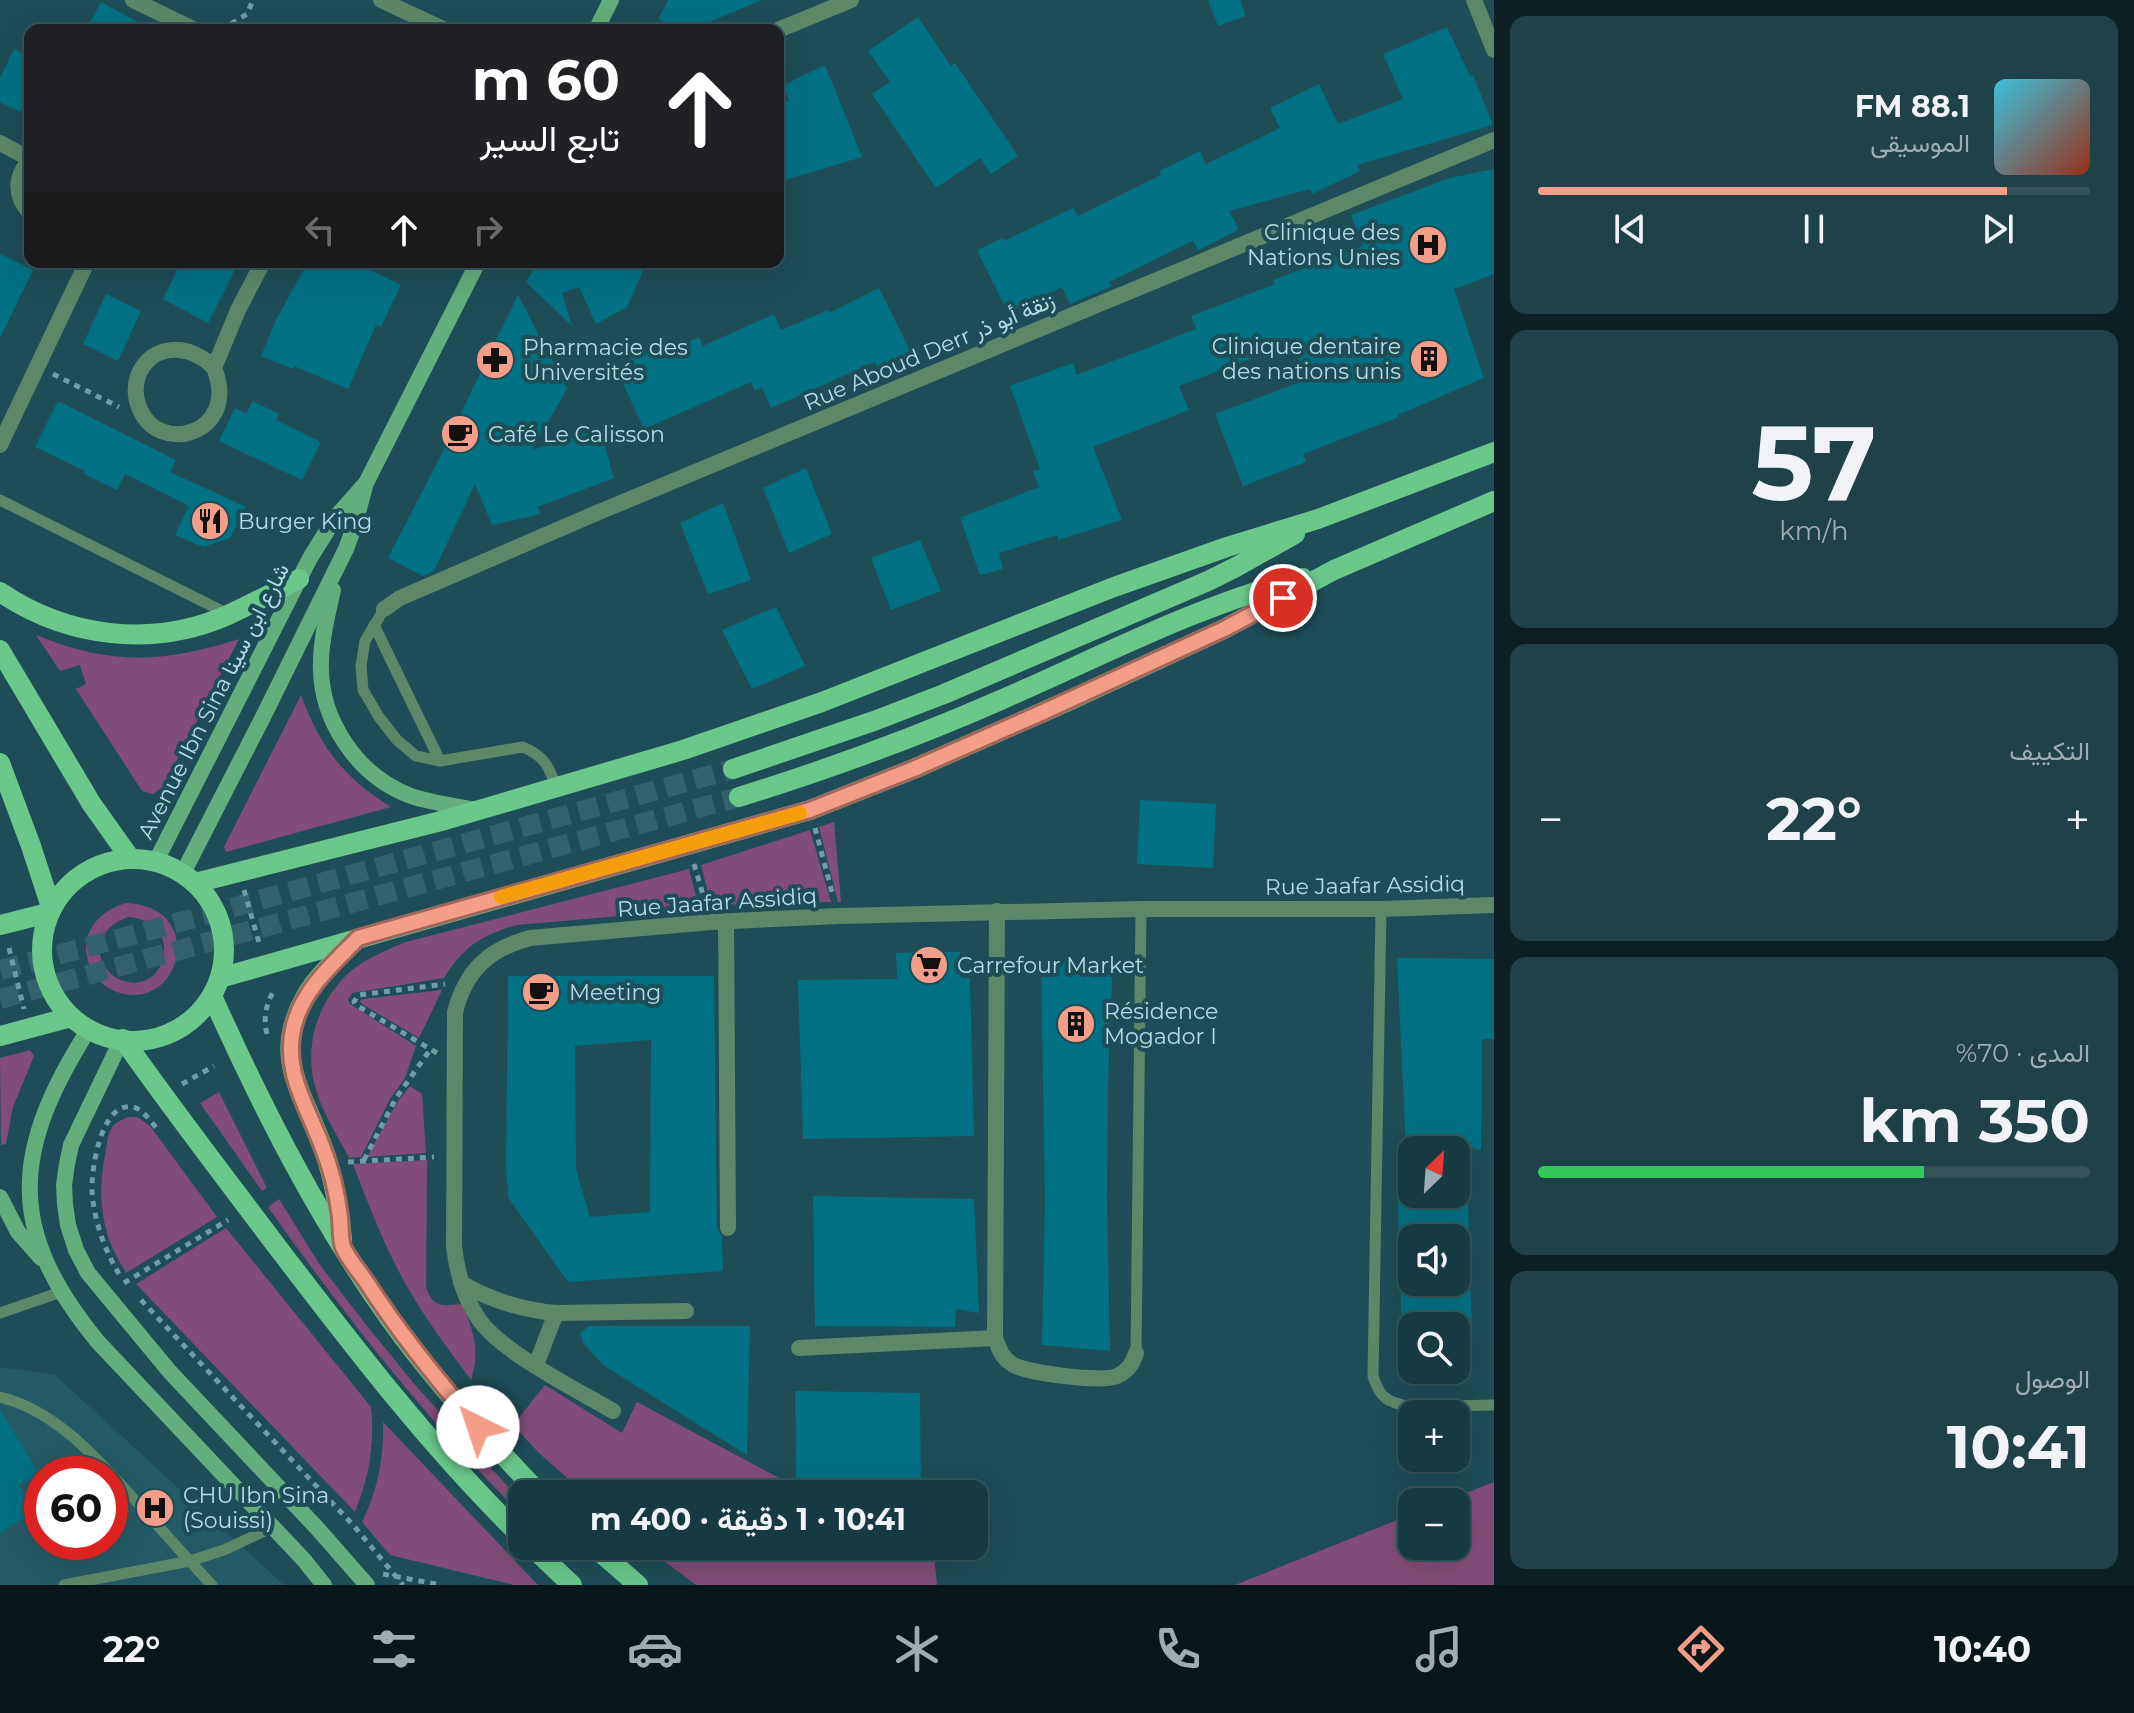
<!DOCTYPE html>
<html lang="ar">
<meta charset="utf-8">
<style>
body{margin:0;font-family:Montserrat,Vazirmatn,sans-serif;background:#1f4148;color:#f1f3f6;direction:rtl;height:100vh;display:flex;flex-direction:column;font-size:30px;white-space:nowrap}
*{box-sizing:border-box;margin:0}
p{font-size:26px;color:#9eadb1}
.icon{flex:none;width:44px;height:44px;fill:none;stroke:currentColor;stroke-width:2;stroke-linecap:round;stroke-linejoin:round}
.map{position:relative;flex:1;overflow:hidden;direction:ltr}
.drawer{display:flex;flex-direction:column;gap:16px;padding:16px;background:#0c2024;width:640px}
.drawer>*{flex:none}
.banner{position:absolute;left:24px;top:24px;width:760px;height:244px;border-radius:16px;box-shadow:0 8px 32px #0002,0 0 0 2px #35545a;direction:rtl;background:#202124;color:#fff;overflow:hidden}
.needle{width:52px;rotate:25deg}
.controls{position:absolute;left:1398px;top:1136px;display:grid;gap:16px}
.controls a{display:grid;place-items:center;width:72px;height:72px;border-radius:16px;background:#163a41;box-shadow:0 8px 32px #0002,0 0 0 2px #35545a;font-size:40px}
.speed{position:absolute;left:24px;top:1456px;display:flex;gap:16px;font-size:40px;font-weight:700;text-align:center}
.speed>*{display:grid;place-content:center;width:104px;height:104px;border-radius:50%;background:#163a41;box-shadow:0 8px 32px #0002,0 0 0 2px #35545a;line-height:1}
.speed .limit{border:12px solid #d22;background:#fff;color:#111}
.pin{position:absolute;display:grid;place-items:center;width:68px;height:68px;color:#fff;margin:-34px;border:4px solid #fff;border-radius:50%;box-shadow:0 2px 8px #0007}
.me{position:absolute;width:88px;margin:-44px;rotate:319deg;stroke-linejoin:round;filter:drop-shadow(0 0 6px #0008)}
.turn{display:flex;align-items:center;gap:28px;height:168px;padding:0 32px;font-size:36px}
.turn .icon{width:104px;height:104px;stroke-width:2.5}
.turn b{display:block;font-size:56px;line-height:68px}
.lanes{display:flex;align-items:center;height:76px;padding:0 32px;background:#0003;justify-content:center;gap:40px;direction:ltr}
.lanes .off{opacity:.35}
.big{font-size:60px;font-weight:700;line-height:1.1}
.drawer .widget{flex:1;display:flex;flex-direction:column;justify-content:center;gap:12px;min-width:0;padding:0 28px;border-radius:16px;background:#1f4148}
.drawer .dial{align-items:center;gap:0}
.dial b{font-size:104px;line-height:1}
.song{display:flex;align-items:center;gap:24px}
.cover{width:96px;height:96px;border-radius:12px;background:linear-gradient(135deg,hsl(190 70% 55%),hsl(10 70% 35%))}
.played{height:8px;border-radius:4px;background:linear-gradient(90deg,#f49e8a 85%,#35545a 85%)}
.keys{display:flex;justify-content:space-around;direction:ltr}
.heat{display:flex;justify-content:space-between;align-items:center;font-size:44px;direction:ltr}
.charge{height:12px;border-radius:6px;background:linear-gradient(90deg,#34c759 70%,#35545a 0)}
.trip{position:absolute;left:508px;top:1480px;width:480px;height:80px;border-radius:16px;background:#163a41;box-shadow:0 8px 32px #0002,0 0 0 2px #35545a;font-weight:700;line-height:80px;text-align:center;direction:rtl}
.tabs{display:flex;height:128px;justify-content:space-around;align-items:center;background:#09171a;color:#9eadb1}
.tabs .icon{width:56px;height:56px}
.tabs .on{color:#f49e8a}
.tabs b{font-size:36px;color:#f1f3f6}
main{display:flex;flex:1;min-height:0}
.map>svg:first-child{display:block}
.built{fill:#245a65;fill-rule:evenodd}
.green{fill:#814d78;fill-rule:evenodd}
.building{fill:#007183;fill-rule:evenodd}
.lines{fill:none;stroke-linecap:round;stroke-linejoin:round}
.primary-tunnel{stroke:#34626c;stroke-width:20;stroke-dasharray:20 10;stroke-linecap:butt}
.path{stroke:#709ca5;stroke-width:5;stroke-dasharray:6 6;stroke-linecap:butt}
.service{stroke:#5c8869;stroke-width:11}
.minor{stroke:#5c8869;stroke-width:16}
.secondary{stroke:#64ad7c;stroke-width:16}
.primary{stroke:#69c88a;stroke-width:20}
.route-casing{stroke:#9f675a;stroke-width:20}
.route{stroke:#f49e8a;stroke-width:14}
.slow{stroke:#f59e0b;stroke-width:14}
.labels{text-anchor:middle;stroke-width:8;stroke-linejoin:round;paint-order:stroke}
.poi-label{font-size:22px;fill:#b3dce5;stroke:#1e4d57;text-anchor:start}
.street-label{font-size:22px;fill:#b3dce5;stroke:#1e4d57}
</style>
<main>
<section class="drawer">
<div class="widget">
<div class="song"><i class="cover"></i><div><b>88.1 FM</b><p>الموسيقى</p></div></div>
<div class="played"></div>
<div class="keys"><svg class="icon" aria-label="previous" viewBox="0 0 24 24"><path d="M18 5L8 12l10 7zM5 5v14"/></svg><svg class="icon" aria-label="pause" viewBox="0 0 24 24"><path d="M8 5v14M16 5v14"/></svg><svg class="icon" aria-label="next" viewBox="0 0 24 24"><path d="M6 5l10 7-10 7zM19 5v14"/></svg></div>
</div>
<div class="widget dial"><b>57</b><p>km/h</p></div>
<div class="widget"><p>التكييف</p>
<div class="heat"><a>−</a><b class="big">22°</b><a>+</a></div>
</div>
<div class="widget"><p>المدى · 70%</p><b class="big">350 km</b><div class="charge"></div></div>
<div class="widget"><p>الوصول</p><b class="big">10:41</b></div>
</section>
<div class="map">
<svg width="1494" height="1585" viewBox="0 0 1494 1585">
<rect width="100%" height="100%" fill="#1e4d57"/>
<!-- built -->
<path class="built" d="M0 1367 55 1375 284 1585H0ZM42 1474H110V1542H42Z"/>
<!-- green -->
<g class="green">
<path d="M36 635C112 666 162 663 239 639L163 787 153 794 142 791 76 689 86 684 80 665 60 671Z"/>
<path d="M301 695C320 747 343 777 391 807L226 852 224 847Z"/>
<polygon points="834,822 841,902 838,902 819,827"/>
<polygon points="810,830 831,902 711,905 701,865"/>
<path d="M689 869 699 909 517 925C482 935 464 946 444 978L352 993 348 1000 350 1004 416 1046 405 1078 390 1099 361 1157 349 1158C338 1136 323 1114 316 1090 303 1047 317 1001 351 971 367 958 387 950 406 942Z"/>
<path d="M126 903C208 906 182 1014 117 992 105 988 96 979 91 968 76 937 97 911 126 903ZM129 917C187 922 166 998 121 980 113 977 107 971 103 964 93 941 108 923 129 917Z"/>
<polygon points="442,990 419,1038 362,1004 360,1001 363,999"/>
<polygon points="30,1050 34,1056 13,1107 6,1144 1,1145 0,1058"/>
<polygon points="410,1086 422,1094 426,1153 367,1157 398,1101"/>
<polygon points="219,1092 267,1188 262,1191 200,1103"/>
<path d="M129 1117H137L150 1126 217 1217 126 1273C119 1260 111 1248 107 1233 99 1205 100 1178 106 1151 107 1142 108 1133 113 1126 118 1121 123 1119 129 1117Z"/>
<path d="M427 1160 426 1287C433 1308 442 1306 461 1304 474 1329 480 1352 471 1380 445 1345 419 1310 399 1272 381 1237 367 1201 353 1164Z"/>
<path d="M279 1199 320 1265 367 1326 416 1386 522 1502V1515C427 1421 345 1316 268 1207Z"/>
<path d="M226 1228 371 1407C375 1445 369 1476 355 1512L136 1284Z"/>
<polygon points="545,1385 622,1433 637,1402 809,1494 585,1494 539,1453 513,1425"/>
<path d="M383 1422 538 1585H514L390 1555 362 1522C378 1489 384 1459 383 1422Z"/>
<polygon points="1494,1482 1494,1585 1235,1585 1412,1514 1412,1546 1456,1546 1456,1502 1443,1502"/>
<polygon points="644,1546 933,1546 937,1585 696,1585"/>
</g>
<!-- building -->
<g class="building">
<polygon points="668,0 762,0 690,30 670,30 659,18"/>
<polygon points="1208,0 1240,0 1246,16 1218,26"/>
<polygon points="101,2 153,30 86,30"/>
<polygon points="918,17 951,66 955,63 1018,156 991,174 980,158 936,188 872,94 890,82 868,51"/>
<polygon points="1447,27 1470,76 1473,75 1493,125 1357,165 1360,171 1312,194 1310,189 1229,211 1239,230 1198,250 1193,241 1109,282 1112,286 1070,304 1062,287 1008,313 977,250 1003,238 1004,241 1073,208 1078,216 1161,175 1159,171 1200,151 1206,164 1280,128 1270,108 1319,84 1338,124 1403,99 1383,54"/>
<polygon points="14,49 30,57 30,91 20,112 0,102 0,78"/>
<polygon points="825,65 862,157 785,180 778,163 778,105 789,100 784,85"/>
<polygon points="1494,169 1494,274 1454,289 1484,378 1398,415 1399,417 1303,454 1306,462 1243,486 1215,414 1306,380 1292,343 1179,386 1189,410 1093,447 1122,520 1058,540 1057,535 999,553 1003,569 980,575 960,518 1039,487 1033,471 1040,469 1010,386 1073,363 1077,375 1196,329 1191,316 1275,284 1273,280 1363,246 1351,215 1450,178"/>
<polygon points="0,254 33,270 0,338"/>
<polygon points="181,262 239,262 208,323 163,299"/>
<polygon points="308,262 354,262 401,285 381,327 376,325 348,389 294,366 293,369 261,356 276,320"/>
<polygon points="538,262 647,262 627,307 596,324 579,287 562,293 572,326 526,282"/>
<polygon points="879,288 914,359 881,375 875,362 771,408 762,388 755,391 751,382 644,429 618,373 632,367 627,356 649,347 654,357 699,337 703,346 774,314 781,330 828,310 829,313"/>
<polygon points="106,294 141,311 118,361 83,344"/>
<polygon points="518,295 567,389 532,450 600,429 614,478 537,507 541,514 492,525 475,484 434,571 423,576 388,558 437,463"/>
<polygon points="58,401 176,460 170,472 246,507 230,538 203,547 175,535 189,506 125,474 117,490 84,474 85,471 35,447"/>
<polygon points="253,401 279,414 276,420 321,442 302,480 219,441 235,408 246,414"/>
<polygon points="806,468 832,534 789,553 763,488"/>
<polygon points="723,503 751,580 708,594 680,523"/>
<polygon points="920,540 941,591 891,610 871,558"/>
<polygon points="776,607 805,666 752,689 722,630"/>
<polygon points="1140,800 1216,804 1213,868 1137,864"/>
<polygon points="941,952 960,952 961,978 970,978 974,1136 803,1139 798,980 897,979 896,953"/>
<polygon points="1113,958 1108,1085 1107,1201 1110,1351 1042,1345 1045,1202 1041,963"/>
<polygon points="1397,958 1494,959 1494,1039 1482,1039 1481,1150 1467,1147 1467,1150 1406,1150"/>
<path d="M508 976H714L717 1228 722 1237 723 1271 568 1282 508 1197 506 1167ZM651 1040 650 1212 590 1217 576 1169 575 1046Z"/>
<polygon points="1398,1194 1468,1194 1469,1238 1399,1238"/>
<polygon points="813,1196 974,1199 979,1313 956,1309 955,1327 815,1326"/>
<polygon points="1400,1282 1470,1282 1472,1326 1402,1326"/>
<polygon points="589,1326 750,1326 747,1455 603,1365 583,1343 580,1333"/>
<polygon points="795,1391 920,1393 921,1494 830,1494 796,1477"/>
<polygon points="0,1410 39,1474 19,1485 32,1513 0,1533"/>
</g>
<g class="lines">
<!-- primary-tunnel -->
<g class="primary-tunnel">
<polyline points="0,970 140,933 733,769"/>
<polyline points="0,999 739,797"/>
</g>
<!-- path -->
<g class="path">
<polyline points="221,30 247,14 253,0"/>
<polyline points="53,374 119,407"/>
<polyline points="815,828 833,896"/>
<polyline points="694,864 706,905"/>
<polyline points="244,890 260,946"/>
<polyline points="9,948 24,1009"/>
<path d="M267 1034C263 1018 266 1004 274 990"/>
<polyline points="437,1053 356,1005 354,1002 358,995 445,984"/>
<polyline points="182,1084 214,1066"/>
<polyline points="364,1160 396,1098 430,1050"/>
<polyline points="348,1162 434,1157"/>
<path d="M119 1274C104 1249 94 1220 92 1191 91 1169 102 1096 136 1108 145 1112 152 1123 158 1130"/>
<polyline points="124,1283 228,1220"/>
<polyline points="141,1300 354,1526 403,1585"/>
<polyline points="383,1574 441,1585"/>
</g>
<!-- service -->
<g class="service">
<polyline points="0,500 228,614"/>
<path d="M384 609 365 641 361 666 363 690 379 717 397 740 416 756 440 761 523 747C544 756 550 767 556 788"/>
<polyline points="374,625 440,761"/>
<path d="M1381 909 1373 1376C1380 1399 1388 1402 1410 1407L1494 1405"/>
<polyline points="0,1313 61,1292"/>
<polyline points="1136,1353 1141,909"/>
<path d="M0 1397C60 1411 105 1468 145 1511 167 1536 189 1561 212 1585"/>
<polyline points="64,1585 190,1561 224,1550 273,1527"/>
</g>
<!-- minor -->
<g class="minor">
<polyline points="133,0 195,30"/>
<polyline points="381,0 445,30"/>
<polyline points="1474,0 1494,50"/>
<polyline points="778,30 851,0"/>
<polyline points="0,143 30,159"/>
<path d="M30 161C14 177 15 197 30 213"/>
<path d="M214 368C192 344 152 341 138 376 135 385 135 397 139 407 158 458 241 433 214 368L238 310 263 262"/>
<polyline points="0,445 87,262"/>
<polyline points="384,609 400,598 599,512 1494,140"/>
<path d="M997 911 995 1338C999 1349 1002 1358 1012 1364 1024 1373 1104 1383 1117 1376 1127 1372 1133 1363 1136 1353"/>
<polyline points="726,921 728,1228"/>
<path d="M461 1283C492 1301 521 1310 556 1313L686 1311"/>
<polyline points="799,1348 995,1338"/>
<polyline points="536,1365 556,1313"/>
<path d="M613 1411C575 1389 505 1354 480 1321 464 1299 457 1273 454 1246L455 1012C466 970 489 949 530 938L711 922 839 916 1141 909H1381L1494 905"/>
</g>
<!-- secondary -->
<g class="secondary">
<polyline points="596,30 611,0"/>
<path d="M333 590C328 613 321 638 321 662 319 719 357 776 411 796 432 803 455 806 477 810"/>
<polyline points="156,861 310,558 335,518 365,484"/>
<polyline points="183,873 263,717 346,549 354,527 366,483 478,262"/>
<path d="M89 1029C12 1150 5 1229 98 1342L304 1560 324 1585"/>
<polyline points="122,1039 71,1145 67,1164 64,1185 65,1204 68,1225 76,1250 88,1273 170,1372 317,1528 367,1585"/>
<polyline points="0,1197 18,1232 41,1258"/>
</g>
<!-- primary -->
<g class="primary">
<path d="M0 592C68 638 153 648 228 615 252 604 276 591 299 579"/>
<polyline points="0,650 91,803 130,858"/>
<polyline points="0,763 31,846 51,907"/>
<polyline points="733,769 874,721 944,694 1208,581 1236,567 1295,534"/>
<path d="M739 797C829 769 917 737 1003 699 1102 656 1198 605 1303 578"/>
<circle cx="133" cy="950" r="91"/>
<polyline points="195,883 445,820 683,750 822,702 1114,587 1227,547 1318,519 1494,452"/>
<polyline points="0,925 48,913"/>
<polyline points="220,978 810,810 916,768 1066,702 1224,629 1334,570 1494,501"/>
<path d="M212 996C263 1109 318 1218 390 1319 435 1382 487 1439 540 1494"/>
<polyline points="0,1036 71,1017"/>
<path d="M123 1039C172 1109 224 1176 275 1244 353 1346 430 1447 522 1537"/>
<path d="M342 1239C339 1208 334 1177 323 1148 303 1092 271 1057 306 996 318 975 338 958 355 941"/>
<polyline points="531,1546 572,1585"/>
<polyline points="593,1546 638,1585"/>
</g>
</g>
<g class="lines">
<defs>
<path id="route" d="M478 1427C438 1381 400 1334 367 1283 359 1271 348 1259 343 1247 340 1238 341 1226 340 1217 337 1193 331 1168 322 1146 307 1106 282 1070 294 1025 304 988 333 964 358 938L810 810 916 768 1041 713 1224 629 1283 598"/>
</defs>
<!-- route casing -->
<use href="#route" class="route-casing"/>
<!-- route -->
<use href="#route" class="route"/>
<!-- slow -->
<polyline class="slow" points="501,897 800,813"/>
</g>
<!-- icons -->
<defs>
<symbol id="hospital-disc" viewBox="-11 -11 22 22"><circle r="9.5" fill="#f49e8a" stroke="#1e4d57"/><path d="M-5-5h3v3.5h4V-5h3V5h-3V1.5h-4V5h-3Z" fill="#111"/></symbol>
<symbol id="building-disc" viewBox="-11 -11 22 22"><circle r="9.5" fill="#f49e8a" stroke="#1e4d57"/><path d="M-4-6H4V6H1V3H-1V6H-4ZM-2.5-4.3h1.7v1.8h-1.7ZM.8-4.3h1.7v1.8H.8ZM-2.5-1h1.7V.8h-1.7ZM.8-1h1.7V.8H.8Z" fill="#111"/></symbol>
<symbol id="pharmacy-disc" viewBox="-11 -11 22 22"><circle r="9.5" fill="#f49e8a" stroke="#1e4d57"/><path d="M-2-6h4v4h4v4h-4v4h-4v-4h-4v-4h4Z" fill="#111"/></symbol>
<symbol id="cafe-disc" viewBox="-11 -11 22 22"><circle r="9.5" fill="#f49e8a" stroke="#1e4d57"/><path d="M-5.5-4.5H6V0H3Q3 3.5 0 3.5H-2.5Q-5.5 3.5-5.5 0ZM3-3.2v2h1.7v-2ZM-6 4.5H4V6H-6Z" fill="#111"/></symbol>
<symbol id="restaurant-disc" viewBox="-11 -11 22 22"><circle r="9.5" fill="#f49e8a" stroke="#1e4d57"/><path d="M-5-6h1v4h1v-4h1v4h1v-4h1v5L-1.5 .5V6h-2V.5L-5-1ZM5-6V6H3V1.5H1.5Q1.5-4 5-6Z" fill="#111"/></symbol>
<symbol id="supermarket-disc" viewBox="-11 -11 22 22"><circle r="9.5" fill="#f49e8a" stroke="#1e4d57"/><path d="M-6-5.5h2.5l.6 2H6L4.5 2H-2.5L-4.4-4H-6ZM-1.5 3.2a1.3 1.3 0 1 0 .1 0ZM3 3.2a1.3 1.3 0 1 0 .1 0Z" fill="#111"/></symbol>
</defs>
<g fill-rule="evenodd">
<use href="#hospital-disc" x="1406" y="223" width="44" height="44"/>
<use href="#building-disc" x="1407" y="337" width="44" height="44"/>
<use href="#pharmacy-disc" x="473" y="338" width="44" height="44"/>
<use href="#cafe-disc" x="438" y="412" width="44" height="44"/>
<use href="#restaurant-disc" x="188" y="499" width="44" height="44"/>
<use href="#supermarket-disc" x="907" y="943" width="44" height="44"/>
<use href="#cafe-disc" x="519" y="970" width="44" height="44"/>
<use href="#building-disc" x="1054" y="1002" width="44" height="44"/>
<use href="#hospital-disc" x="133" y="1486" width="44" height="44"/>
</g>
<g class="labels">
<!-- poi labels -->
<g class="poi-label">
<text x="1400" y="240" text-anchor="end">Clinique des<tspan x="1400" dy="25">Nations Unies</tspan></text>
<text x="1401" y="354" text-anchor="end">Clinique dentaire<tspan x="1401" dy="25">des nations unis</tspan></text>
<text x="523" y="355">Pharmacie des<tspan x="523" dy="25">Universités</tspan></text>
<text x="488" y="442">Café Le Calisson</text>
<text x="238" y="529">Burger King</text>
<text x="957" y="973">Carrefour Market</text>
<text x="569" y="1000">Meeting</text>
<text x="1104" y="1019">Résidence<tspan x="1104" dy="25">Mogador I</tspan></text>
<text x="183" y="1503">CHU Ibn Sina<tspan x="183" dy="25">(Souissi)</tspan></text>
</g>
<!-- street labels -->
<g class="street-label">
<text transform="translate(929 351) rotate(-23)" y="8">Rue Aboud Derr زنقة أبو ذر</text>
<text transform="translate(213 701) rotate(-63)" y="8">Avenue Ibn Sina شارع ابن سينا</text>
<text transform="translate(1365 885) rotate(-1)" y="8">Rue Jaafar Assidiq</text>
<text transform="translate(717 902) rotate(-4)" y="8">Rue Jaafar Assidiq</text>
</g>
</g>
</svg>
<div class="controls">
<a><svg class="needle" viewBox="-14 -14 28 28"><path d="M0-13l5 13h-10z" fill="#e53935"/><path d="M0 13l5-13h-10z" fill="#9eadb1"/></svg></a>
<a><svg class="icon" aria-label="sound" viewBox="0 0 24 24"><path d="M4 9h4l5-4v14l-5-4H4zM17 9q2 3 0 6"/></svg></a>
<a><svg class="icon" aria-label="search" viewBox="0 0 24 24"><circle cx="10" cy="10" r="6"/><path d="M15 15l6 6"/></svg></a>
<a>+</a>
<a>−</a>
</div>
<div class="speed"><div class="limit">60</div></div>
<div class="pin" style="left:1283px;top:598px;background:#d93025"><svg class="icon" aria-label="arrive" viewBox="0 0 24 24"><path d="M6 21V4h12l-3 4 3 4H6"/></svg></div>
<svg class="me" style="left:478px;top:1427px" viewBox="-20 -20 40 40"><circle r="19" fill="#fff"/><path d="M0-13L10 11 0 6-10 11z" fill="#f49e8a"/></svg>
<div class="trip">10:41 · 1 دقيقة · 400 m</div>
<div class="banner">
<div class="turn"><svg class="icon" aria-label="ahead" viewBox="0 0 24 24"><path d="M12 20V5M6 11l6-6 6 6"/></svg><div><b>60 m</b>تابع السير</div></div>
<div class="lanes"><svg class="icon off" aria-label="left" viewBox="0 0 24 24"><path d="M17 20v-9H6M10 6l-5 5 5 5"/></svg><svg class="icon" aria-label="ahead" viewBox="0 0 24 24"><path d="M12 20V5M6 11l6-6 6 6"/></svg><svg class="icon off" aria-label="right" viewBox="0 0 24 24"><path d="M7 20v-9h11M14 6l5 5-5 5"/></svg></div>
</div>
</div>
</main>
<nav class="tabs">
<b>10:40</b>
<svg class="icon on" aria-label="directions" viewBox="0 0 24 24"><path d="M12 3l9 9-9 9-9-9zM9 14v-3h6M13 9l2 2-2 2"/></svg>
<svg class="icon" aria-label="music" viewBox="0 0 24 24"><path d="M9 18V5l10-2v13"/><circle cx="6" cy="18" r="3"/><circle cx="16" cy="16" r="3"/></svg>
<svg class="icon" aria-label="phone" viewBox="0 0 24 24"><path d="M5 4h4l2 5-3 2q2 4 5 5l2-3 5 2v4C11 20 4 13 5 4z"/></svg>
<svg class="icon" aria-label="climate" viewBox="0 0 24 24"><path d="M12 3v18M4 7l16 10M4 17L20 7"/></svg>
<svg class="icon" aria-label="car" viewBox="0 0 24 24"><path d="M5 17H2v-5l4-1 3-4h7l3 4 3 1v5h-3M9 17h6M6 11h13"/><circle cx="7" cy="17" r="2"/><circle cx="17" cy="17" r="2"/></svg>
<svg class="icon" aria-label="filters" viewBox="0 0 24 24"><path d="M4 7h16M4 17h16"/><circle cx="9" cy="7" r="2"/><circle cx="15" cy="17" r="2"/></svg>
<b>22°</b>
</nav>
